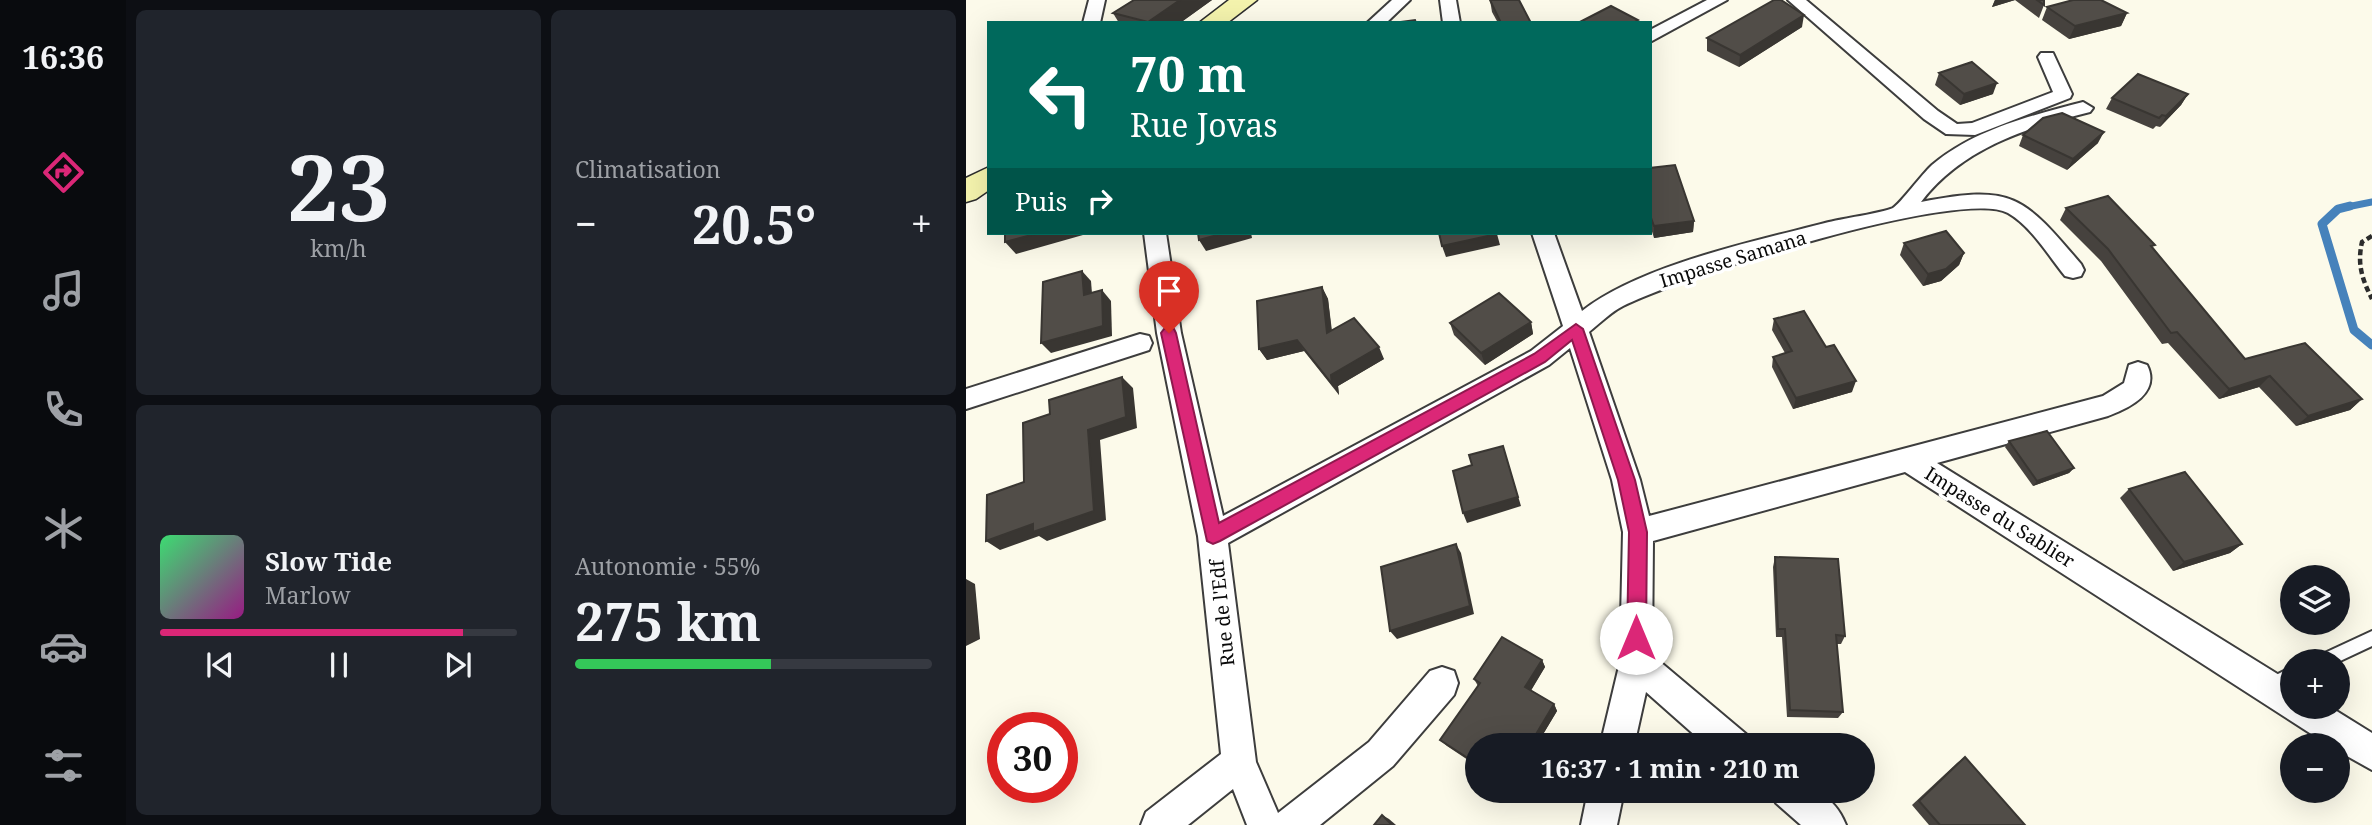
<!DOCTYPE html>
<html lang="fr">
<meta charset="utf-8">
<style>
body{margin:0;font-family:"Noto Serif",serif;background:#20242c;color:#f1f3f6;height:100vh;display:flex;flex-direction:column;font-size:26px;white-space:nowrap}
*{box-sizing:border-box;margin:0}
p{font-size:23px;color:#9ea1a6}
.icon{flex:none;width:38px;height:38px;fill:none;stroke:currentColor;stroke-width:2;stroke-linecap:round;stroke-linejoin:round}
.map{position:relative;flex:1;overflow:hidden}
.drawer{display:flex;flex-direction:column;gap:10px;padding:10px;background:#0d0f14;width:840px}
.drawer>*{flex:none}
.top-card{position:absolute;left:21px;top:21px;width:665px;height:214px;border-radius:0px;box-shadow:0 7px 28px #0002;background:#00695c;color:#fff;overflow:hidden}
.tools{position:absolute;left:1314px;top:565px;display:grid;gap:14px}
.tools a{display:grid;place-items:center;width:70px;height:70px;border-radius:50%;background:#171b24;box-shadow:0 7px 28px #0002;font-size:35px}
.speed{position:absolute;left:21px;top:712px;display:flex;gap:14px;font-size:35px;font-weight:700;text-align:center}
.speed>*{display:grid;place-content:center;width:91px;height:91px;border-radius:50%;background:#171b24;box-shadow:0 7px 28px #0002;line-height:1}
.speed .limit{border:10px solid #d22;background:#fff;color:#111}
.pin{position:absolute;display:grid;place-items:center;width:60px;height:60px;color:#fff;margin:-72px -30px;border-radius:50% 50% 50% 0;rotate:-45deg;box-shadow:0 0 7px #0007}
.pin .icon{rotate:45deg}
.me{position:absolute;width:77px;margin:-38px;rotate:0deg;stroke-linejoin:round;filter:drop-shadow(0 0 5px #0008)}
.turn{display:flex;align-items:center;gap:24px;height:147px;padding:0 28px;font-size:32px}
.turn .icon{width:91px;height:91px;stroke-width:2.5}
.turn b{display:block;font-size:49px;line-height:60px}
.then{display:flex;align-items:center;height:66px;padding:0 28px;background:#0003;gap:14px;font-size:26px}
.big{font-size:52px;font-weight:700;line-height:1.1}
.drawer .card{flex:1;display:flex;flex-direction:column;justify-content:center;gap:10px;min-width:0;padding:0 24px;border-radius:10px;background:#20242c}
.drawer .dial{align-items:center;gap:0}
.dial b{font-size:91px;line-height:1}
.song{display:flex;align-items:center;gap:21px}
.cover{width:84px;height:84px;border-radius:10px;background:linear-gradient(135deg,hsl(140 70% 55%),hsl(310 70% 35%))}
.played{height:7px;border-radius:4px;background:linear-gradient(90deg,#db2777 85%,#363941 85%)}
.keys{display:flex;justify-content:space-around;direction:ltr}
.heat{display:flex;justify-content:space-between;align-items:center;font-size:38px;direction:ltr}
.charge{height:10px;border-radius:5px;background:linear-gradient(90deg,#34c759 55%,#363941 0)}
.drawer .tiles{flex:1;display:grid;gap:10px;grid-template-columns:repeat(2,1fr)}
.trip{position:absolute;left:499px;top:733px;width:410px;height:70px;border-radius:35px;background:#171b24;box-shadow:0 7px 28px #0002;font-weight:700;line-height:70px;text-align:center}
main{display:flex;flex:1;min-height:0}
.tab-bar{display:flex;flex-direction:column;width:126px;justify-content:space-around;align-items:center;background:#090b0e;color:#9ea1a6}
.tab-bar .icon{width:49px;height:49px}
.tab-bar .on{color:#db2777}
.tab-bar b{font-size:32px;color:#f1f3f6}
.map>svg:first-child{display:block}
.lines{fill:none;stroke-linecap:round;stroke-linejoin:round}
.stream-far1{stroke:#4682bb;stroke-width:7}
.stream{stroke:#4682bb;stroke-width:9}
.lane-casing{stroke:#3d3d3d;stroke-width:4}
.street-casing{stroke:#3d3d3d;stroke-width:4}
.secondary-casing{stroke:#2c2c2c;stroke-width:3}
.path{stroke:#2c2c2c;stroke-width:4.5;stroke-dasharray:6 3.5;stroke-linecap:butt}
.lane{fill:#fff;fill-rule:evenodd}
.street{fill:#fff;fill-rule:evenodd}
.secondary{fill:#f4f3ad;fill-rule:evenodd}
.wall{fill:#46423e}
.shaded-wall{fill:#393632}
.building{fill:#514d48;stroke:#393632;stroke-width:2}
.route{fill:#db2777;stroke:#8e194d;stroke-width:2}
.labels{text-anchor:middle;stroke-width:7;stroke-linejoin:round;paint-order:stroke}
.street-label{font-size:19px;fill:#0a0a0a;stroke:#fff}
</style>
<main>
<nav class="tab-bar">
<b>16:36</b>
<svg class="icon on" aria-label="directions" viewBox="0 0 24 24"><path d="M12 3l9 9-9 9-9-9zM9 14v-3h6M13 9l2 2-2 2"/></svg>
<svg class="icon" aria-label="music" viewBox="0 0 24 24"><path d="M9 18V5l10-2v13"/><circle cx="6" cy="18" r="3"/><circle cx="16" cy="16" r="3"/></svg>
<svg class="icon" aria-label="phone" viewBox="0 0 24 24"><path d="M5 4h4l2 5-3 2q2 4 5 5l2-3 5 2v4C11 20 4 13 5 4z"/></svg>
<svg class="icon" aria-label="climate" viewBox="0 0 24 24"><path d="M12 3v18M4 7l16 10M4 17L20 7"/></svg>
<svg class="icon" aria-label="car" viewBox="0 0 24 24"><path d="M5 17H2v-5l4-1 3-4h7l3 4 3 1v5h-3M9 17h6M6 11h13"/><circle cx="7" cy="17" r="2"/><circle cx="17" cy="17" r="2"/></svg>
<svg class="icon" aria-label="filters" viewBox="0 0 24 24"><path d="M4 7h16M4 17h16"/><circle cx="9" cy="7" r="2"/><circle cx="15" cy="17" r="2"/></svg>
</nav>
<section class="drawer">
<div class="tiles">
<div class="card dial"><b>23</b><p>km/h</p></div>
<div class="card"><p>Climatisation</p>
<div class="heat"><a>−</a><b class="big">20.5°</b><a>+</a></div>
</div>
<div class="card">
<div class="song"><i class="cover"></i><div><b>Slow Tide</b><p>Marlow</p></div></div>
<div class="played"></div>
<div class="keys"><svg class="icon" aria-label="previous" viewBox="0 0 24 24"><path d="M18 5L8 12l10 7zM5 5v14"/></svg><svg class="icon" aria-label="pause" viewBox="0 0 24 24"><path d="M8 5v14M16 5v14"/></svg><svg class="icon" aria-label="next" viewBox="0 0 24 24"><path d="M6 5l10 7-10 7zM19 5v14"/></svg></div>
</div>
<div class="card"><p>Autonomie · 55%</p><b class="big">275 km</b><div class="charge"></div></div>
</div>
</section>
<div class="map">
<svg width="1406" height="825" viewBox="0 0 1406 825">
<rect width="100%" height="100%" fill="#fcfaea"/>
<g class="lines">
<!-- stream-far1 -->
<polyline class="stream-far1" points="1376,208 1406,202"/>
<!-- stream -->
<polyline class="stream" points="1384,206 1372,209 1356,224 1388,330 1406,345"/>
<defs>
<g id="lane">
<polygon points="1406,631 1406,646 1372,662 1348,662 1350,657"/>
<polygon points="1326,667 1326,683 1305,693 1300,690 1297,685 1300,680"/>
</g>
<g id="street">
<polygon points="123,0 139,0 134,23 117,23"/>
<polygon points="426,0 444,0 420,23 401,23"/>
<polygon points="474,0 490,0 494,23 477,23"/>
<polygon points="741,0 761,0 684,42 684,30"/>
<polygon points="822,0 840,0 972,111 991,124 1006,123 1087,92 1072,57 1075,53 1087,53 1106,94 1104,98 1009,135 980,134 958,119"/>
<path d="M1117 102 1127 108 1124 112C1060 128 996 148 955 202 1047 184 1057 196 1115 264L1118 270 1115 276 1107 278 1099 276C1082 255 1065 226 1042 213 993 187 712 278 657 306 645 312 634 323 623 332L674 480 683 516 1137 396 1158 383 1163 365 1172 362 1181 365C1195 393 1163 408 1142 416L971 463 1326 683V707H1364L1406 733V770L1372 751V746H1364L939 472 687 541 686 655 780 734 785 746H741L680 692 668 746H634L654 662 657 532 646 480 604 348 583 365 262 543 290 762 312 813 403 742 464 671 476 667 488 671 492 683 488 695 427 766 354 825H281L267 789 222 825H175L180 812 255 754 232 536 191 333 178 233H200L215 333 257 516 565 351 597 326 566 233H588L616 311C675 265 786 242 859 223 874 219 915 213 927 208 935 203 956 174 966 165 1009 129 1064 116 1117 102Z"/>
<polygon points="174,334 183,336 186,343 183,350 0,409 0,389"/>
<polygon points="622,791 658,791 651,825 615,825"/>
<path d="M804 791C840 791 864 786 880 825H835L810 803Z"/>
</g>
<g id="secondary">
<polygon points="263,0 291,0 261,23 233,23"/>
<polygon points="23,167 23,190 10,199 0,202 0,178"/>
</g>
</defs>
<!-- lane casing -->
<use href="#lane" class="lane-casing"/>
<!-- street casing -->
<use href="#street" class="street-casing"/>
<!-- secondary casing -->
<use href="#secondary" class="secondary-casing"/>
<!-- path -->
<path class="path" d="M1406 236 1396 242C1391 264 1396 279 1406 299"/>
<!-- lane -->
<use href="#lane" class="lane"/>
<!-- street -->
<use href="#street" class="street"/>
<!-- secondary -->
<use href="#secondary" class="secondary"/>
</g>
<!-- wall -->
<g class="wall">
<polygon points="168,0 246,0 214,23 153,23 147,13"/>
<polygon points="524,0 565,23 532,23 526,12"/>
<polygon points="1029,0 1078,0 1078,5 1073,18 1049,0 1026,7"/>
<polygon points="1081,7 1161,13 1155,26 1103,39 1076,20"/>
<polygon points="836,27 773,67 741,51 741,38"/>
<polygon points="973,73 1027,94 994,105 969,85"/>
<polygon points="1222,94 1215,105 1194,127 1190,126 1187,129 1140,109 1146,98"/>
<polygon points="1057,135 1132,143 1101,170 1053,146"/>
<polygon points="684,168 728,221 727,232 688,238 684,225"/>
<polygon points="1100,208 1187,248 1279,359 1396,399 1384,410 1330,426 1293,387 1253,399 1202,343 1196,344 1135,261 1094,220"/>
<polygon points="938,243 998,253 993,265 975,281 957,286 934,255"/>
<polygon points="356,287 362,299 366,331 418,359 372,386 373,395 338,351 301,360 293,349"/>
<polygon points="808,319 860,347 886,392 827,409 806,367 807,357 819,353 806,330"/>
<polygon points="565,322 567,334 519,365 488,335 484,323"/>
<polygon points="1043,441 1108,468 1103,473 1067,486 1039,447"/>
<polygon points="1163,489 1276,544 1264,553 1207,571 1154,498"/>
<polygon points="809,557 879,636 875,644 871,644 877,712 872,718 821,717 816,637 810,637 807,567"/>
<polygon points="576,660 579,667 565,690 588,704 591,711 570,746 511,746 511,766 481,746 474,740 512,686 508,679"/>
<polygon points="999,757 1059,825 963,825 946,805 991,763"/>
</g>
<!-- shaded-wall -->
<g class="shaded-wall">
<polygon points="214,0 246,0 214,23 182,23 182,22"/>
<polygon points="1029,0 1049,0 1026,7"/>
<polygon points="1161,13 1155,26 1103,39 1109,26"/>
<polygon points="838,15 836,27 773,67 774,55"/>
<polygon points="1031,83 1027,94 994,105 998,94"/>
<polygon points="1222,94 1215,105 1194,127 1200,116"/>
<polygon points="1138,132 1132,143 1101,170 1107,159"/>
<polygon points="728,221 727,232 688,238 688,226"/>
<polygon points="73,233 124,233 50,254 39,242"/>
<polygon points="259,233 285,233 286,238 240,251 233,240"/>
<polygon points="531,234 534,245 480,257 476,246"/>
<polygon points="998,253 993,265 975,281 957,286 962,274"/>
<polygon points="116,271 125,281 127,306 118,295"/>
<polygon points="356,287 362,299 367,345 361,333"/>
<polygon points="136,290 145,301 146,336 85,353 75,343"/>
<polygon points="565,322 567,334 519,365 515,353"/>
<polygon points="331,340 338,351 301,360 293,349"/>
<polygon points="413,347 418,359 372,386 373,395 366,384 365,375"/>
<polygon points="1304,376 1293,387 1253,399 1263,389"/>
<polygon points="156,377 167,388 171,428 134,440 140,520 81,541 73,536 34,550 20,541"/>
<polygon points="890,381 886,392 827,409 830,398"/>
<polygon points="1396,399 1384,410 1330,426 1342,416"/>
<polygon points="537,446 555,506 501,523 497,513"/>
<polygon points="1108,468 1103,473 1067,486 1071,481"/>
<polygon points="490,544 495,553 508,614 431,639 424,631"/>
<polygon points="1276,544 1264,553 1207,571 1218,562"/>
<polygon points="0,579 9,584 14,639 0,646"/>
<polygon points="576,660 579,667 563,694 559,687"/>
<polygon points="588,704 591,711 570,746 563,746"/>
<polygon points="416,815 423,819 430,825 426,825"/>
</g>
<!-- building -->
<g class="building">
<polygon points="168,0 214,0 182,22 147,13"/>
<polygon points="524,0 553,0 565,23 535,23"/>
<polygon points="808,0 815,0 838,15 774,55 741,38"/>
<polygon points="1071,0 1078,0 1078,5"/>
<polygon points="1107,0 1135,0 1161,13 1109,26 1081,7"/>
<polygon points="645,6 672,20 667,23 612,23"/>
<polygon points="449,20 450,23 427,23"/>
<polygon points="1006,62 1031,83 998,94 973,73"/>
<polygon points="1172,74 1222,94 1200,116 1196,115 1193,118 1146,98"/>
<polygon points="1096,113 1138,132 1107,159 1057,135 1077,118"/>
<polygon points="709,165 728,221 688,226 684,215 684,168"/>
<polygon points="1142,196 1189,245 1185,246 1279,359 1339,343 1396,399 1342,416 1304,376 1263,389 1211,332 1205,333 1142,249 1100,208"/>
<polygon points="980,231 998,253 980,269 962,274 938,243"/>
<polygon points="39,233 73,233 39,242"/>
<polygon points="232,233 259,233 233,240"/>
<polygon points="473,233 531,233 531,234 476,246"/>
<polygon points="116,271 118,295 136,290 137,326 75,343 77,282"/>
<polygon points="356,287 361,333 388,318 413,347 365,375 366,384 331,340 293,349 291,301"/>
<polygon points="533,293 565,322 515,353 484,323"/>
<polygon points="838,311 860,347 868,345 890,381 830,398 807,357 826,351 808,319"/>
<polygon points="156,377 160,417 122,430 128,511 67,532 67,524 20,541 21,495 58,482 57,423 84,414 83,400"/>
<polygon points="1081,431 1108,468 1071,481 1043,441"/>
<polygon points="537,446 552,497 497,513 487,471 506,465 503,455"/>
<polygon points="1219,472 1276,544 1218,562 1163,489"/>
<polygon points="490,544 504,606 424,631 415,567"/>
<polygon points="809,557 872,559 879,636 870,635 877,712 824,710 819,629 812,629"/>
<polygon points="536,637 576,660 559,687 588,704 563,746 511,746 511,764 474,740 514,683 508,679"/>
<polygon points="999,757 1059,825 974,825 953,801"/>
<polygon points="416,815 426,825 408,825"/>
</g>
<!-- route -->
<polygon class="route" points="610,324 617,329 669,480 681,532 680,638 677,645 670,647 663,645 661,638 663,532 652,480 606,340 579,362 254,541 247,544 241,541 195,333 198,329 208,329 210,333 253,523 568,354"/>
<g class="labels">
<!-- street labels -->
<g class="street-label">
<text transform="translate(767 259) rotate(-17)" y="7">Impasse Samana</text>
<text transform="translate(1034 517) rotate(32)" y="7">Impasse du Sablier</text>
<text transform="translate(256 613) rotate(-96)" y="7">Rue de l'Edf</text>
</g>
</g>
</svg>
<div class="tools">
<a><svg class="icon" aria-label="layers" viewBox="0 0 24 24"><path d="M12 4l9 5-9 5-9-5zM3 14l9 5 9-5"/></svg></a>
<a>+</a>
<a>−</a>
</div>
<div class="speed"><div class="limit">30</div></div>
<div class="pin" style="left:203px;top:333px;background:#d93025"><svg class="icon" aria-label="arrive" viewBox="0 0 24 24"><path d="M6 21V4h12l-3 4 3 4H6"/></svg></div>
<svg class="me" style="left:670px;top:638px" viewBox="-20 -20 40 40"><circle r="19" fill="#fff"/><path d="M0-13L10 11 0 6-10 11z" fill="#db2777"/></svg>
<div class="trip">16:37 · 1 min · 210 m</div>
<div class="top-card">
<div class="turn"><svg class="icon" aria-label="left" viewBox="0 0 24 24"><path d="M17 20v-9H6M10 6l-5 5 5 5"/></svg><div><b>70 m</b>Rue Jovas</div></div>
<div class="then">Puis<svg class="icon" aria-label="right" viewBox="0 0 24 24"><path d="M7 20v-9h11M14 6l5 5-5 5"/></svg></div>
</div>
</div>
</main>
